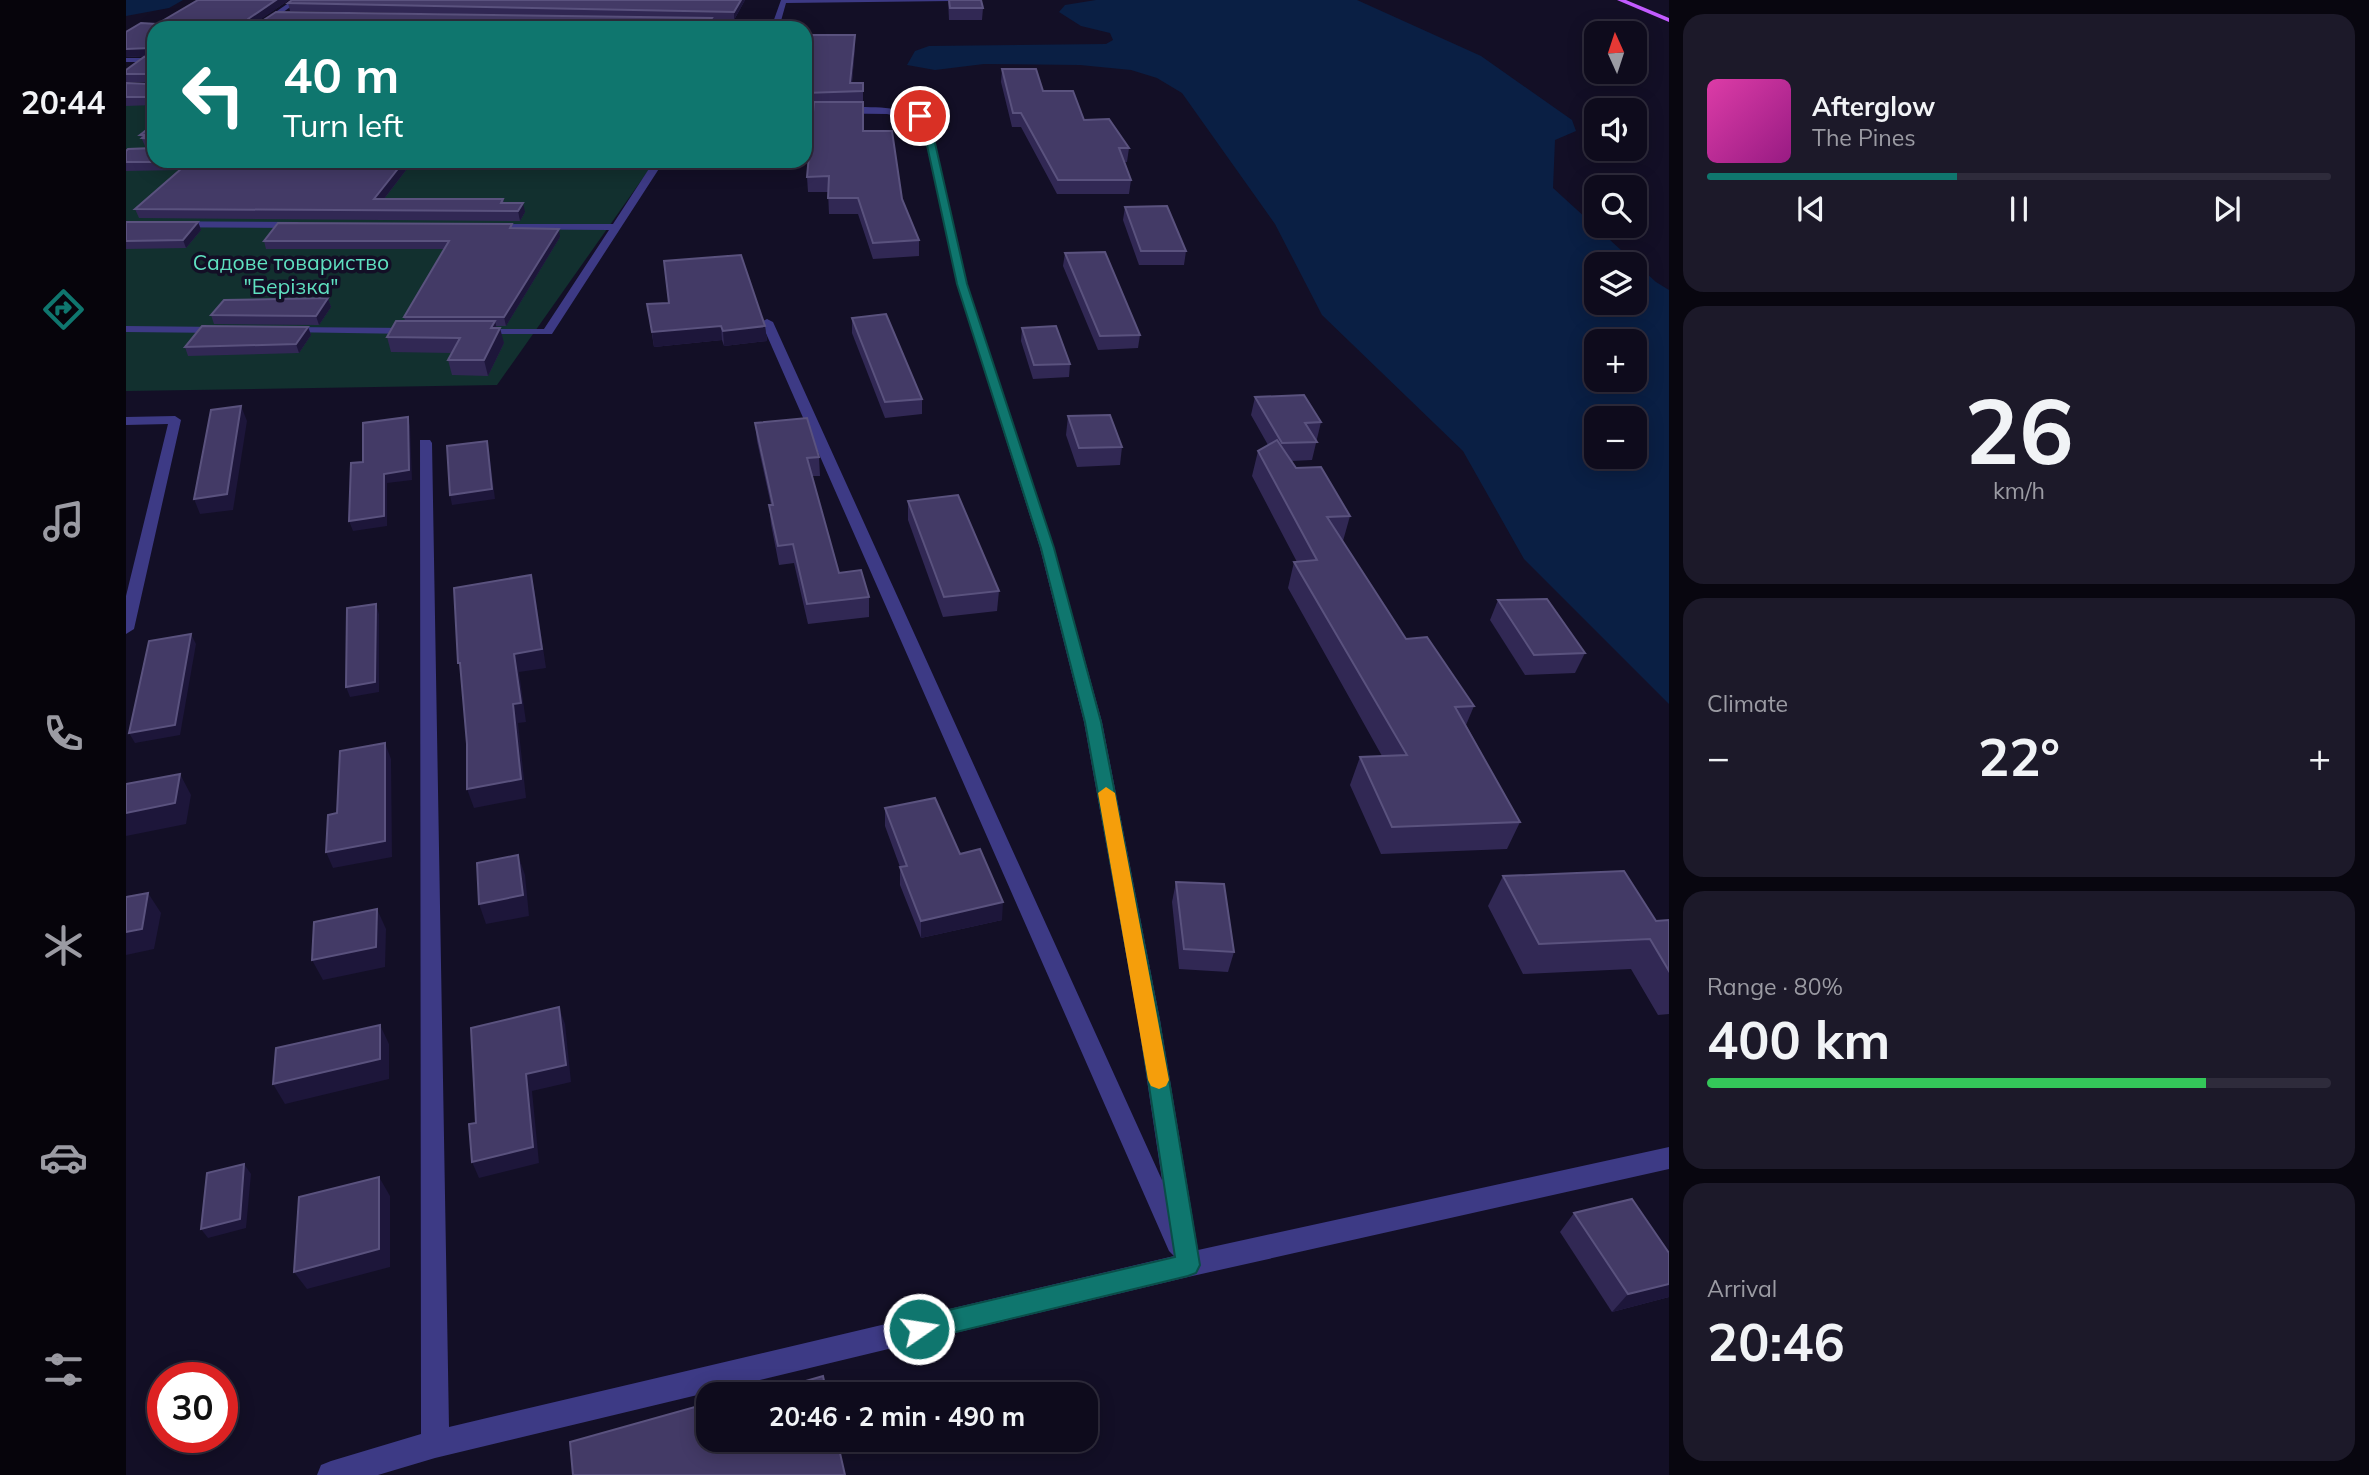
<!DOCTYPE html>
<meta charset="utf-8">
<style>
body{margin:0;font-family:Mulish,sans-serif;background:#1c1929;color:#f1f3f6;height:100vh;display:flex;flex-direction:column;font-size:26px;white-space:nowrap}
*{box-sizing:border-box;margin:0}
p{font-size:23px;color:#9b9ba3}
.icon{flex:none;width:38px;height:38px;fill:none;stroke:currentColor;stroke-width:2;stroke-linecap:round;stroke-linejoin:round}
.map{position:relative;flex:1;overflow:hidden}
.sheet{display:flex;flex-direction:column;gap:14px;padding:14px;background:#08060f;width:700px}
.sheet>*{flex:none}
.guide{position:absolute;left:21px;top:21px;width:665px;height:147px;border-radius:21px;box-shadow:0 4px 18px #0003,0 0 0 2px #2e2b3b;background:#0f766e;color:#fff;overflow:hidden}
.needle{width:46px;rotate:357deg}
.controls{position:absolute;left:1458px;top:21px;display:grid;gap:14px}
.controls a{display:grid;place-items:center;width:63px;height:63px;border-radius:14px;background:#0e0b1c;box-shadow:0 4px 18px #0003,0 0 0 2px #2e2b3b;font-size:35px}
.speed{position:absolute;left:21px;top:1362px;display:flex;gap:14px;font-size:35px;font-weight:700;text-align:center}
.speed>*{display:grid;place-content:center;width:91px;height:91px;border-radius:50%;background:#0e0b1c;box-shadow:0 4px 18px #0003,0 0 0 2px #2e2b3b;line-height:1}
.speed .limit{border:10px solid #d22;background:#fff;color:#111}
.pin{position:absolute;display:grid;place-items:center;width:60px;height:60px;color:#fff;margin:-30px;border:4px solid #fff;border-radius:50%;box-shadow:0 2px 7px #0007}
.me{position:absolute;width:77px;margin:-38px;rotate:77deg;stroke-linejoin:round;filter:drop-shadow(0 0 5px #0008)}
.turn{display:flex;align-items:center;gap:24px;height:147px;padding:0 21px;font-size:32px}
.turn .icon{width:91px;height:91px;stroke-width:2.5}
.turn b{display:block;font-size:49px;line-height:60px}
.big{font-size:52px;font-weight:700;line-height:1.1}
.sheet .card{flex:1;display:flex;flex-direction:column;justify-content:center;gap:10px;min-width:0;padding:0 24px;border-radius:21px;background:#1c1929}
.sheet .dial{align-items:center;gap:0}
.dial b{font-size:91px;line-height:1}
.song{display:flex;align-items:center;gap:21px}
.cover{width:84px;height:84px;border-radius:10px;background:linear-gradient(135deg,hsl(320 70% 55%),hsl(310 70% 35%))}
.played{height:7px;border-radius:4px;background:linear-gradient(90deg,#0f766e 40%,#2e2b3b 40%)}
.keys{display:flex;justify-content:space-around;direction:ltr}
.heat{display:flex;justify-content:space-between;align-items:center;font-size:38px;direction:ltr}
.charge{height:10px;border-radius:5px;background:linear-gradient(90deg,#34c759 80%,#2e2b3b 0)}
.trip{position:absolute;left:570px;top:1382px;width:402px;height:70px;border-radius:21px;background:#0e0b1c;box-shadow:0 4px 18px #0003,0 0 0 2px #2e2b3b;font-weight:700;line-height:70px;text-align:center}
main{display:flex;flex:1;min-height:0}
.tabs{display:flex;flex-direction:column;width:126px;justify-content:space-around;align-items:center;background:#06040b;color:#9b9ba3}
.tabs .icon{width:49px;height:49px}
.tabs .current{color:#0f766e}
.tabs b{font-size:32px;color:#f1f3f6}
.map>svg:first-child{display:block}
.green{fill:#12302f}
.water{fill:#0a1f44;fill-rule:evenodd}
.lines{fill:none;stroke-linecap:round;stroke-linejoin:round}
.street{fill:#3d3a85;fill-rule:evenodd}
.primary{fill:#c25bff;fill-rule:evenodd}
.wall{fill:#312854}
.shaded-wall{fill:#1d163a}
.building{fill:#433a66;stroke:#5a527e;stroke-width:2}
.route{fill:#0f766e;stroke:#0a4d48;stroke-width:2}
.slow{fill:#f59e0b}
.labels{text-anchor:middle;stroke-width:7;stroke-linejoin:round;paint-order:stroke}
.far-park-label{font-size:21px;fill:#5fe0c0;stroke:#130f26}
</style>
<main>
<nav class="tabs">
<b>20:44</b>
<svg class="icon current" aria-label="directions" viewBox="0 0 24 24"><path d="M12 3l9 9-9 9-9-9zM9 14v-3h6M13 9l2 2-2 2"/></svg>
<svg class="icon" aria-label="music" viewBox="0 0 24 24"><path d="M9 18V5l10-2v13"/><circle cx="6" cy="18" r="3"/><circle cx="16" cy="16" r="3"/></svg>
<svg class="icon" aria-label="phone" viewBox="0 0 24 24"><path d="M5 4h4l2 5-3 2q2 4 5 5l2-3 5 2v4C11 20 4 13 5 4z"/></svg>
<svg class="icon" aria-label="climate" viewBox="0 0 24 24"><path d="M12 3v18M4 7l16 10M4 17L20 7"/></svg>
<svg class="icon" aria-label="car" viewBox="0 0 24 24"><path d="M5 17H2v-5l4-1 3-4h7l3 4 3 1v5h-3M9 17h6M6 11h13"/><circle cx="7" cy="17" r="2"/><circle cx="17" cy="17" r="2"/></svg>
<svg class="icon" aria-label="filters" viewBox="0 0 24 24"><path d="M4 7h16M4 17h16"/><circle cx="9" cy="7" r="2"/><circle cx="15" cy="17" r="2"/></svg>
</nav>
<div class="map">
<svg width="1543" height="1475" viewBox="0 0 1543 1475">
<rect width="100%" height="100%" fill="#130f26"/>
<!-- green -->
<polygon class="green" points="0,92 28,93 28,161 529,161 371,385 0,391"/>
<!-- water -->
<g class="water">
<polygon points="0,0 57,0 43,8 0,16"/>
<path d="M970 0H1231L1355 56 1446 120 1450 131 1429 140 1427 188 1530 282 1543 290V704L1398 559 1337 451 1196 315 1149 224 1056 93 1031 78 1005 70 954 65 858 64 809 70 781 65 789 51 803 46 980 44 987 40 984 33 955 26 933 12 939 5ZM1470 264H1508V303H1470ZM1470 341H1508V380H1470ZM1470 418H1508V457H1470Z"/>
</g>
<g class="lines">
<!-- street -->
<g class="street">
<polygon points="167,0 174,0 135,28 126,28"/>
<polygon points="655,0 826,0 826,1 660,3 653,28 645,28"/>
<polygon points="562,18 600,19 604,21 560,21"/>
<rect x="0" y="58" width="28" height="4"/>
<path d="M679 109C712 108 778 101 804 121L841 284 928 548 976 722 1034 1020 1072 1250 1543 1147V1169L1062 1277 309 1458 252 1475H191L195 1465 205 1461 295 1434 294 440H304L306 443 323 1427 1048 1256 1043 1251 635 322 641 319 647 322 1036 1180 1012 1020 958 722 914 548 831 284 796 122 761 114 679 113Z"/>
<polygon points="528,161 538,161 426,334 349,334 347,332 353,329 418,329 483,230 364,229 359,226 360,224 487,224"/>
<polygon points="0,221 171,222 176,225 171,228 0,227"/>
<polygon points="0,326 97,327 103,330 97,333 0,332"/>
<polygon points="160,327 286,328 292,331 286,334 156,332 156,328"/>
<polygon points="49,416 55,420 8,629 0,634 0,596 42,424 0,425 0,417"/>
</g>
<!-- primary -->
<polygon class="primary" points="1491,0 1500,0 1543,18 1543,22"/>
</g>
<!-- wall -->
<g class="wall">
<polygon points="163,0 129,23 436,16 164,11 162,3 166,0 619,0 608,20 586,19 586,25 585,28 28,28 28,105 0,106 0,83 25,84 26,82 0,82 0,70 22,56 0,57 31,24"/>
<polygon points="822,0 855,0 857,8 856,20 823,20"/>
<polygon points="679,35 729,47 726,83 737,83 737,131 776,199 793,240 793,256 747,259 732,214 703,214 702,192 682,192 681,177 688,106 679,106"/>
<polygon points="876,69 917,91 958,120 1003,148 1001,162 999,162 1005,180 1003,194 931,194 895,127 886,127 875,82"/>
<polygon points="14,135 287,161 258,199 377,199 378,203 399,212 394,221 13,218 9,209 53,170 0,171 0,151 27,148 27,147 19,146"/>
<polygon points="999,207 1060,251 1058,265 1013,265 997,220"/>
<polygon points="0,222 72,222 75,230 60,248 0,249"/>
<polygon points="387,228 434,237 380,326 370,326 378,343 362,376 326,375 322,360 326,353 265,352 261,337 279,321 278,317 318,249 140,249 138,241"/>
<polygon points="939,253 1014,335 1012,348 972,350 937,266"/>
<polygon points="202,298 205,307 193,325 88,324 85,315"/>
<polygon points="521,304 639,326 641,341 598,346 596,340 528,347"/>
<polygon points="726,318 796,399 796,414 759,418 726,333"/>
<polygon points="182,327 185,335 173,353 62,356 59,347"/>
<polygon points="896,328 944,364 943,377 907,379 895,341"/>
<polygon points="1129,397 1195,422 1186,460 1165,461 1170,468 1224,516 1217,541 1280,639 1348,706 1340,725 1394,822 1381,849 1255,854 1224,785 1234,757 1256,756 1162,588 1168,562 1171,562 1126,476 1132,451 1142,445 1125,415"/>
<polygon points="942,416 996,447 994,465 951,467 940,435"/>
<polygon points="629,423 693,457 694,476 686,476 713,573 743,597 743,617 682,624 668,563 653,565 645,524 643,505 645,505 631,441"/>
<polygon points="782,501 873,591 871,611 817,617 782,520"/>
<polygon points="1372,600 1459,653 1449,673 1399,675 1364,620"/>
<polygon points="759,808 834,854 876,920 795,938 774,885 774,867 759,826"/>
<polygon points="1377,876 1530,921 1543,920 1543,1014 1532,1015 1505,969 1397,974 1362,906"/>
<polygon points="1050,882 1108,952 1102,972 1053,969 1046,902"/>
<polygon points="1448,1213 1543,1253 1543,1297 1486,1312 1434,1232"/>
</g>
<!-- shaded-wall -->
<g class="shaded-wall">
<polygon points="150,0 163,0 125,26 122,22 122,19"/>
<polygon points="615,0 619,0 608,20 608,12"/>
<polygon points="586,18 586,25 585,28 583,28 582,24"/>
<polygon points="729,35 729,47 725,92 724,83"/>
<polygon points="25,48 28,55 0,57 0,49"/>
<polygon points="278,161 287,161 251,208 248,199"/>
<polygon points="397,203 399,212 394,221 392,211"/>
<polygon points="72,222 75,230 60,248 57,240"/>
<polygon points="433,229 434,237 380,326 378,317"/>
<polygon points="202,298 205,307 193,325 190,316"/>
<polygon points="369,321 372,333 374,328 378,343 362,376 358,360 365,328"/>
<polygon points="595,326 596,340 528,347 526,332"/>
<polygon points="639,326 641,341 598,346 597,331"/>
<polygon points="182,327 185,335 173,353 170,344"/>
<polygon points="115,406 121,421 107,510 74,514 68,499"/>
<polygon points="282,417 284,426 286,480 261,483 261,526 227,531 223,521 258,474"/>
<polygon points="361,441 363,450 369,499 326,505 324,495"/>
<polygon points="405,575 409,593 420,668 393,672 400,722 392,723 400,798 348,808 341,789 387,704 388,654"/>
<polygon points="250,604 253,614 253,692 224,697 220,687"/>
<polygon points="65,634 70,644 54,735 9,743 3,733"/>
<polygon points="259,743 265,759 266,857 207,868 200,852"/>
<polygon points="54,774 65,795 60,824 0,836 0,813"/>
<polygon points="392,855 399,875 403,916 360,924 353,904"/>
<polygon points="22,893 35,913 28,949 0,955 0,932"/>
<polygon points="877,902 876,920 795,938 795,921"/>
<polygon points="251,909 260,929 259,967 197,980 186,960"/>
<polygon points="433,1007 439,1024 445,1082 406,1091 413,1163 353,1178 346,1162 400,1074"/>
<polygon points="254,1025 263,1044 263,1079 159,1104 147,1084"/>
<polygon points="118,1164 125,1174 120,1228 82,1238 75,1229"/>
<polygon points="253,1177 264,1196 264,1267 181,1289 168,1272"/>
<polygon points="1543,1284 1543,1297 1486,1312 1502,1294"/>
</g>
<!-- building -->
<g class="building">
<polygon points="72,0 150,0 122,19 122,22 133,23 150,12 586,18 582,24 574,24 573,28 28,28 28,97 0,97 0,83 25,84 28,77 25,74 0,74 0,70 18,57 28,54 25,48 0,49 0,32 15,23 31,24"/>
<polygon points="166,0 615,0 608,12 162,3"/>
<polygon points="823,0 855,0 857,8 824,8"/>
<polygon points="679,35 729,35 724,83 737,83 737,91 679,93"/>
<polygon points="876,69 910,69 917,91 947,91 958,120 983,119 1003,148 993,148 1005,180 932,180 895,113 887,113"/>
<polygon points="688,102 737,102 737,131 766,131 776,199 793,240 747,243 732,198 702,198 703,176 681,177"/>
<polygon points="28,124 28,161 278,161 248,199 377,199 375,203 397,203 392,211 9,209 63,162 0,162 0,151 2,149 27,148 27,139 16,138 20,135 14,135"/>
<polygon points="1041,206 1060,251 1015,251 999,207"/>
<polygon points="0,222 72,222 57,240 0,241"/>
<polygon points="152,223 386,224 384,228 433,229 378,317 278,317 323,241 138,241"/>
<polygon points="979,252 1014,335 974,336 939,253"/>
<polygon points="615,255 639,326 597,331 595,326 526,332 521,304 543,303 538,261"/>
<polygon points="202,298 190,316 85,315 98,300"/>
<polygon points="760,314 796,399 759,402 726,318"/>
<polygon points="270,321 369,321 365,328 374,328 358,360 322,360 334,338 261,337"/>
<polygon points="76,326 182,327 170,344 59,347"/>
<polygon points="930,326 944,364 908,365 896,328"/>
<polygon points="1178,395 1195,422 1179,423 1191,442 1156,443 1129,397"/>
<polygon points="115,406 101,494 68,499 85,410"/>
<polygon points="984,415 996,447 953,448 942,416"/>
<polygon points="282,417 283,470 258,474 258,516 223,521 225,463 237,462 237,423"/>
<polygon points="681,418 693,457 681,458 713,573 735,570 743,597 681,604 667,544 652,546 643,505 647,505 629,423"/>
<polygon points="1151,440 1170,468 1195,467 1224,516 1201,517 1280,639 1301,637 1348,706 1329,707 1394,822 1266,827 1234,757 1281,755 1168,562 1191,560 1132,451"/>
<polygon points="361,441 366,489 324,495 321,446"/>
<polygon points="832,495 873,591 818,597 782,501"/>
<polygon points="405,575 416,649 388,654 395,703 387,704 395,779 341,789 341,744 334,663 332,663 328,588"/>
<polygon points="1421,599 1459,653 1408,655 1372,600"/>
<polygon points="250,604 249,682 220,687 221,608"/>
<polygon points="65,634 49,725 3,733 23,641"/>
<polygon points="259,743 259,841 200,852 202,815 211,813 214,751"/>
<polygon points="54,774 49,803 0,813 0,784"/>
<polygon points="809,798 834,854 854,849 877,902 795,921 774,867 781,866 759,808"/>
<polygon points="392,855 397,895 353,904 351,863"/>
<polygon points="1498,871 1530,921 1543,920 1543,971 1524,939 1413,944 1377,876"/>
<polygon points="1050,882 1098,884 1108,952 1058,949"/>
<polygon points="22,893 16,929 0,932 0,897"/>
<polygon points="251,909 250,947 186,960 188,922"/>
<polygon points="433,1007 440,1065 400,1074 407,1147 346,1162 343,1124 350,1123 345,1028"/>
<polygon points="254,1025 254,1059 147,1084 150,1048"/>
<polygon points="118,1164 114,1219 75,1229 81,1173"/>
<polygon points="253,1177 253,1249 168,1272 173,1197"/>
<polygon points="1506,1199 1543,1253 1543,1284 1502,1294 1448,1213"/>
<polygon points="697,1376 701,1395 631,1395"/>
<polygon points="583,1403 583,1440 711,1440 719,1475 447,1475 444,1442"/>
</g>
<!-- route -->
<polygon class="route" points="794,114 804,121 841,284 928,548 975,722 1033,1020 1074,1265 1070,1273 1062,1276 793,1341 785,1337 781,1329 785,1320 793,1317 1049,1257 1013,1020 959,722 915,548 831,284 796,122 790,116"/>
<!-- slow -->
<polygon class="slow" points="980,787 989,793 1043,1080 1040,1086 1033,1089 1025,1086 1022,1080 972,793"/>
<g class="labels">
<!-- far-park labels -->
<g class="far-park-label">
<text x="165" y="270">Садове товариство<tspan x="165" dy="24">"Берізка"</tspan></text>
</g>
</g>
</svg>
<div class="controls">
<a><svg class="needle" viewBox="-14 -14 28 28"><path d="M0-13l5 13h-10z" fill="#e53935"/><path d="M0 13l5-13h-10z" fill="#9b9ba3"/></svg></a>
<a><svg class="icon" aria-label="sound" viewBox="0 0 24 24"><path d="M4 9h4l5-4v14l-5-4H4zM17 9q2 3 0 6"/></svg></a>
<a><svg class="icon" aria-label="search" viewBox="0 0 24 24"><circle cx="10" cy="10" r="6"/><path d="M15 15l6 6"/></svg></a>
<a><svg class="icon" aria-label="layers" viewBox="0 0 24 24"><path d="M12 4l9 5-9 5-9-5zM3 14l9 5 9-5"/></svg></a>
<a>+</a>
<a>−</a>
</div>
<div class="speed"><div class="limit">30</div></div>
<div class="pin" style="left:794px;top:116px;background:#d93025"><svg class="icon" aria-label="arrive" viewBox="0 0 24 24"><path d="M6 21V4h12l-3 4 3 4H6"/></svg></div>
<svg class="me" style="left:793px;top:1329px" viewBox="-20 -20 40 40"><circle r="17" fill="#0f766e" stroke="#fff" stroke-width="3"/><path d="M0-11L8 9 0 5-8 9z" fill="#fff"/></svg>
<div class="trip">20:46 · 2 min · 490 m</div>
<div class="guide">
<div class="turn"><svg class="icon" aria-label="left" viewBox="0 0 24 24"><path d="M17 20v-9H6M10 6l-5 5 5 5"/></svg><div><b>40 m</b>Turn left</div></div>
</div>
</div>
<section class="sheet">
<div class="card">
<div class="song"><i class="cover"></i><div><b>Afterglow</b><p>The Pines</p></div></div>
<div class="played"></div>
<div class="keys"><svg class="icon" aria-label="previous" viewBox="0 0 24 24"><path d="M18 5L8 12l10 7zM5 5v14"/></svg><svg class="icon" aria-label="pause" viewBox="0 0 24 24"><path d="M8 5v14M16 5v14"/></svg><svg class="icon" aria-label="next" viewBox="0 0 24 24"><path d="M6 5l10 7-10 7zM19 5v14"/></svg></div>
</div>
<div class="card dial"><b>26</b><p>km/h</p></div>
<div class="card"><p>Climate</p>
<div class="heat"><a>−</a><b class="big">22°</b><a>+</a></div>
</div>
<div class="card"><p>Range · 80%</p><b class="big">400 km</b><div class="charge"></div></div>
<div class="card"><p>Arrival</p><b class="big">20:46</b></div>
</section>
</main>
